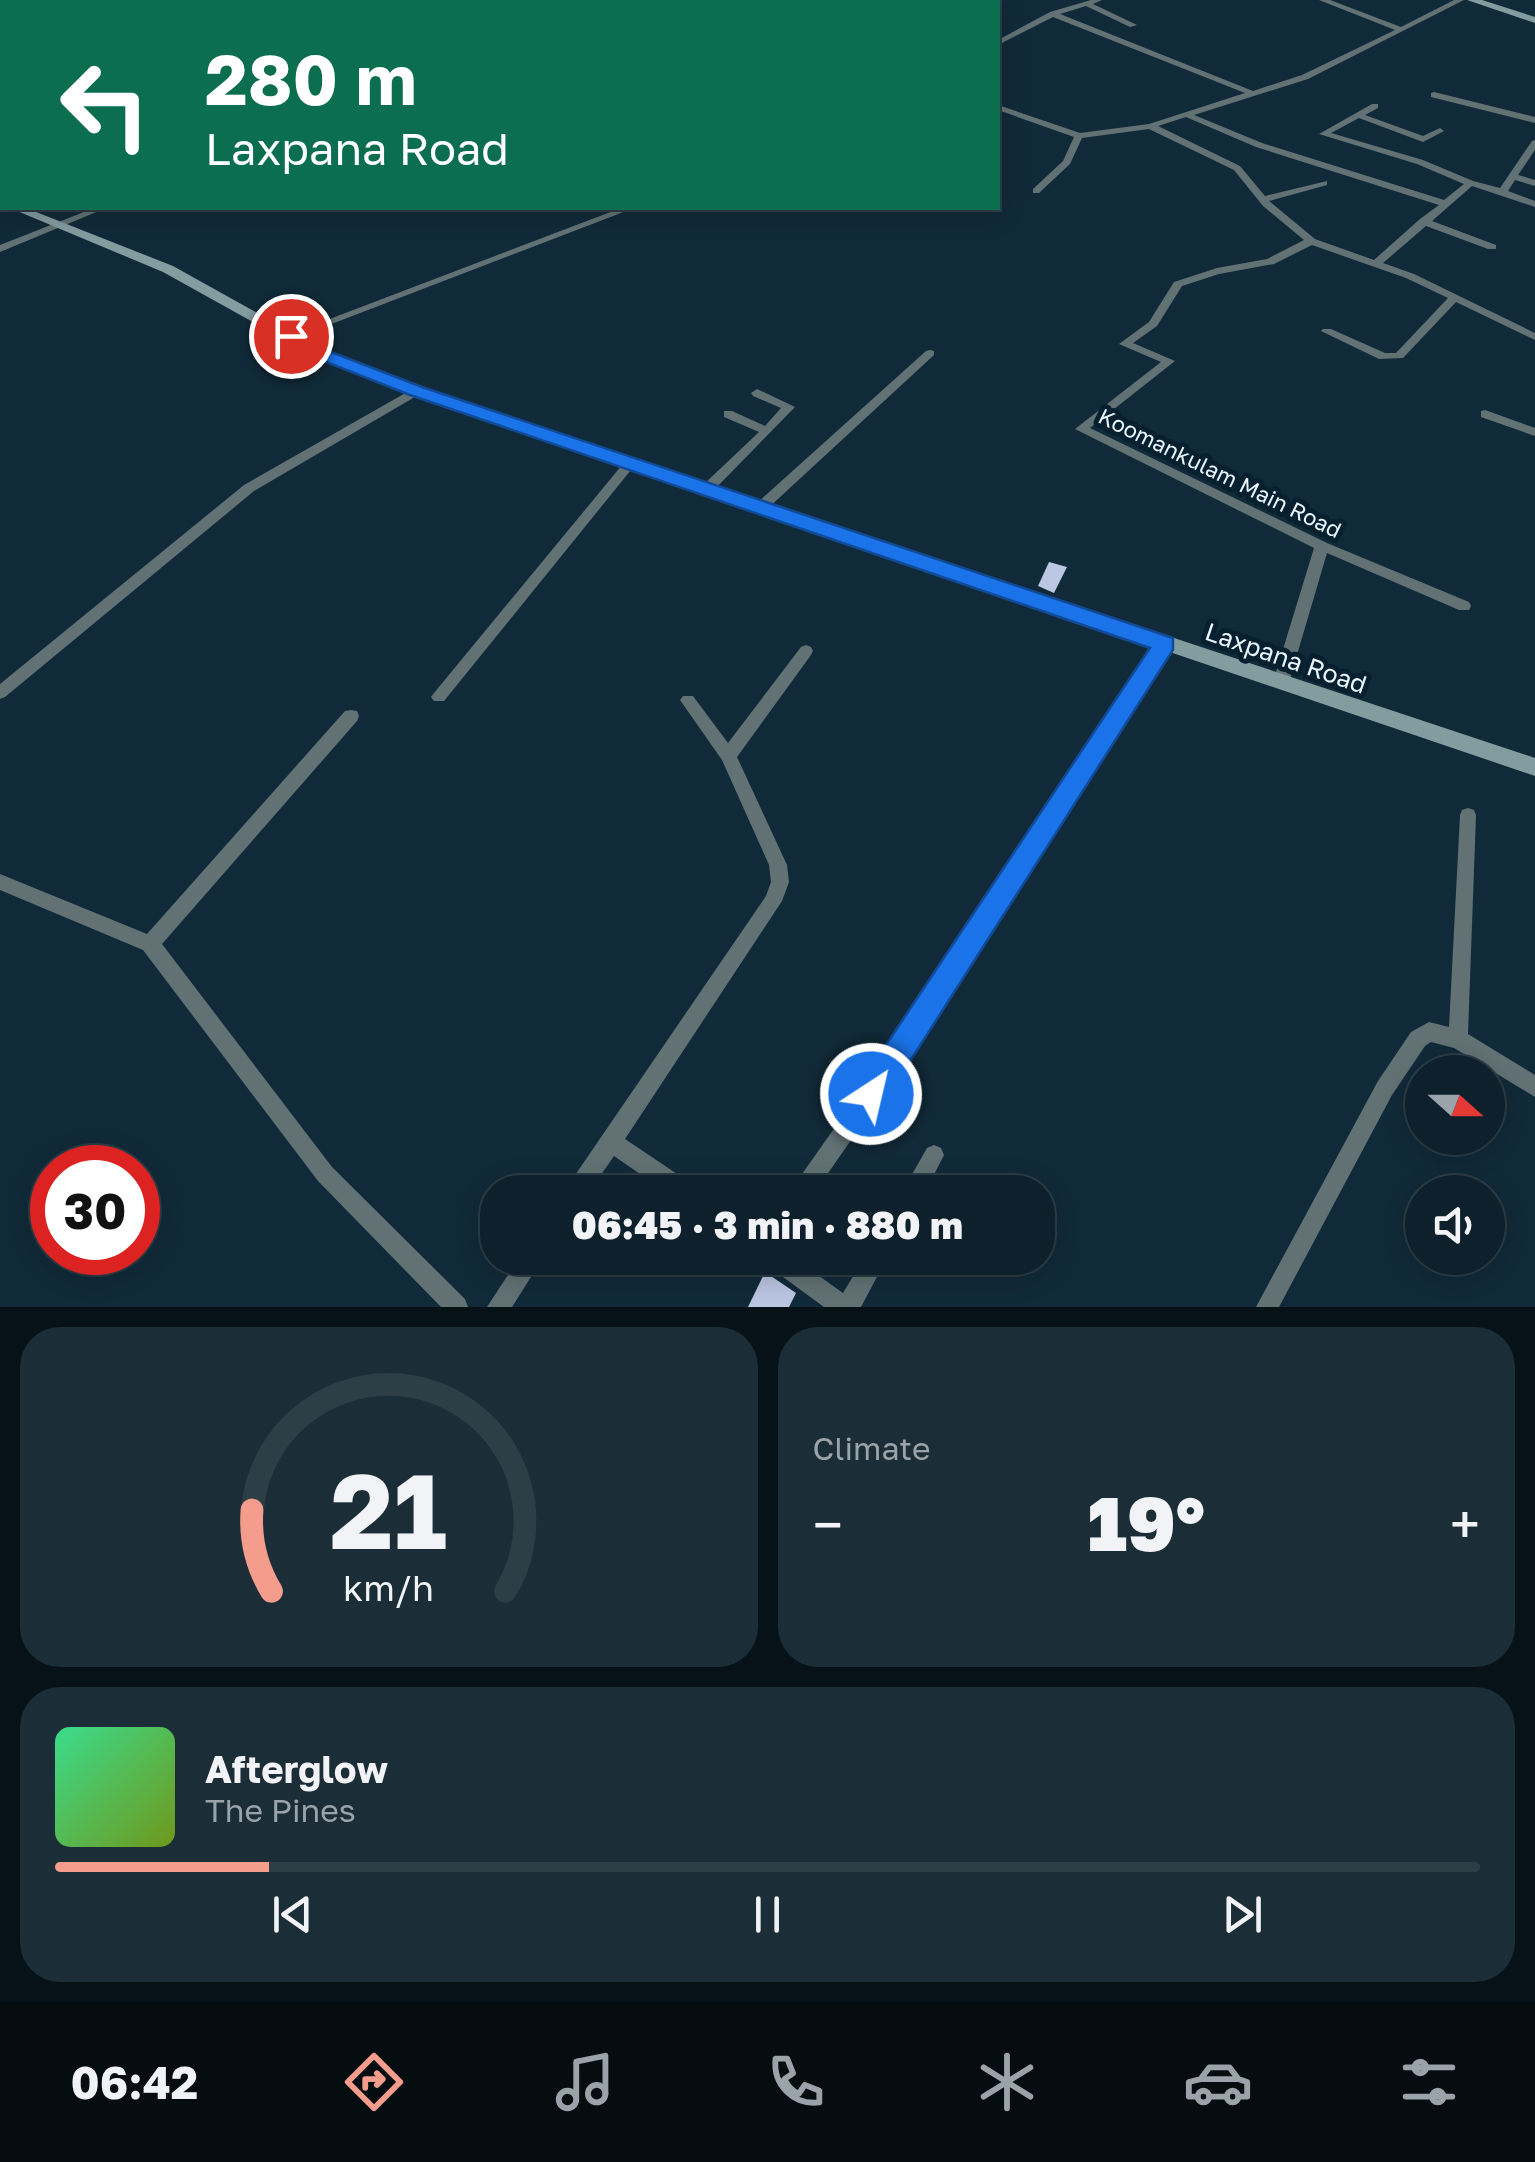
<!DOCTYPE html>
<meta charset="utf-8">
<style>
body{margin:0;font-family:"Golos Text",sans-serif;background:#1b2d37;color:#f1f3f6;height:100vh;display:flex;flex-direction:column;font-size:38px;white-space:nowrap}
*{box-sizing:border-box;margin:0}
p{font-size:32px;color:#9aa3a9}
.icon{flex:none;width:55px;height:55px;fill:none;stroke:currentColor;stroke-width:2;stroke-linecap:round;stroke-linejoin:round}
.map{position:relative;height:1307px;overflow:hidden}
.sheet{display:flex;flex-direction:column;gap:20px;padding:20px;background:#071218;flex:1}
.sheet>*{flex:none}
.banner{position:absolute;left:0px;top:0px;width:1000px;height:210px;box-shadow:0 5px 25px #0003,0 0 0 2px #2d3e47;background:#0b6e4f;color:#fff;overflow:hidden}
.needle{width:65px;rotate:111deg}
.tools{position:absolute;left:1405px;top:1055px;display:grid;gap:20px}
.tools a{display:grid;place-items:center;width:100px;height:100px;border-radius:50%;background:#0d202b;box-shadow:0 5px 25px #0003,0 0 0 2px #2d3e47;font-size:50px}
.speed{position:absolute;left:30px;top:1145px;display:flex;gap:20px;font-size:50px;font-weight:700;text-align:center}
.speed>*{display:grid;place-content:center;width:130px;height:130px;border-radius:50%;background:#0d202b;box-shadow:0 5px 25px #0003,0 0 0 2px #2d3e47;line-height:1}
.speed .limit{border:15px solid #d22;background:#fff;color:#111}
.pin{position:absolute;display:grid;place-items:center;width:85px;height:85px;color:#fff;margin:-42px;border:5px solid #fff;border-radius:50%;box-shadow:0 2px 10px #0007}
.me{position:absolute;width:110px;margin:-55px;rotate:35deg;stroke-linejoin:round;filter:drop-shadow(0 0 8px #0008)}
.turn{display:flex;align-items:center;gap:35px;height:210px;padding:0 40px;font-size:45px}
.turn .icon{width:130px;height:130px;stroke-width:2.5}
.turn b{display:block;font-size:70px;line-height:85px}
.big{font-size:75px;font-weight:800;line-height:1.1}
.sheet .card{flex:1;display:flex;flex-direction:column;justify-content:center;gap:15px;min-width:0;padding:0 35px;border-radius:40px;background:#1b2d37}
.sheet .dial{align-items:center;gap:0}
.dial svg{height:260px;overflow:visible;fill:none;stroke:#2d3e47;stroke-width:7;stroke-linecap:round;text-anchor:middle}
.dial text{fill:#f1f3f6;stroke:none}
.song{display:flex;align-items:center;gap:30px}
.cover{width:120px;height:120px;border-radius:15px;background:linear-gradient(135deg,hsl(150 70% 55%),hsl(80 70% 35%))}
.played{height:10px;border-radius:5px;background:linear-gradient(90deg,#f59d8d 15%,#2d3e47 15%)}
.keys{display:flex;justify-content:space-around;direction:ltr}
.heat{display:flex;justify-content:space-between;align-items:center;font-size:55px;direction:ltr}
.sheet .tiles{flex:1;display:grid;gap:20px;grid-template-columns:1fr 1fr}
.card:last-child{grid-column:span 2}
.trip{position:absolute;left:480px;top:1175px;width:575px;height:100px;border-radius:40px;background:#0d202b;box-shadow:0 5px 25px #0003,0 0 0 2px #2d3e47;font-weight:800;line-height:100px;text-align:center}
.dock{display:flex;height:160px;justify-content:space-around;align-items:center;background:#050d11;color:#9aa3a9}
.dock .icon{width:70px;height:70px}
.dock .selected{color:#f59d8d}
.dock b{font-size:45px;color:#f1f3f6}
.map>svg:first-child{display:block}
.building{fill:#bbc6e3}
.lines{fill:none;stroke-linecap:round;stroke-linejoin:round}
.street{fill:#627274;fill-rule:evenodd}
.secondary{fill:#839ca0;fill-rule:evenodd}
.route{fill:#1a73e8;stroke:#114b97;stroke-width:2.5}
.labels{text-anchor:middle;stroke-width:10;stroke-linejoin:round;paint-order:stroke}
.far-street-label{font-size:22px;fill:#eaf6fe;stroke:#06202f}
.street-label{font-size:25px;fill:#eaf6fe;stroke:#06202f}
</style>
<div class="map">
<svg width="1535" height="1307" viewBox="0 0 1535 1307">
<rect width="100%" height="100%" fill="#112a39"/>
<!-- building -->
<g class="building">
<polygon points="1049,562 1067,567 1054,593 1038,586"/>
<polygon points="765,1272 796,1293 789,1307 748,1307"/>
</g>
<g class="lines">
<!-- street -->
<g class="street">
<polygon points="440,0 448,0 446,2 440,2"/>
<polygon points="788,0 796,0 794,2 788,2"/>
<path d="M1091 0H1102L1093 4 1137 25 1130 27 1086 6 1060 14 1253 91 1302 75 1395 30 1319 0H1330L1401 27 1454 0H1464L1308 79 1194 115 1262 143 1444 200 1464 184 1417 164 1319 134 1372 104H1378V108L1365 115 1423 136 1440 128 1444 131 1423 142 1359 118 1331 133 1423 160 1473 181 1500 188 1532 141 1535 140V150L1518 175 1535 180V186L1515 180 1508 191 1535 201V207L1472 186 1432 221 1496 245V249H1488L1426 226 1383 263 1414 274 1535 333V340L1456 302 1403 358 1379 359 1321 331 1323 329H1331L1385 353H1396L1448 298 1406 278 1312 245 1274 264 1219 274 1182 286 1157 326 1133 343 1175 361 1090 428 1327 543 1469 602 1471 606 1469 610H1459L1327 553 1289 682 1286 686H1276L1273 682 1314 548 1075 429 1161 362 1119 344 1149 322 1174 282 1217 268 1267 259 1304 240 1263 206 1234 170 1149 129 1082 138 1070 164 1039 193H1033V189L1063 161 1074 137 998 110V105L1080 133 1149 124 1245 93 1053 17 998 45V40L1050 12ZM1186 117 1256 147 1439 205 1420 219 1374 260 1315 239 1269 201 1327 185V181L1265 196 1240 166 1158 126Z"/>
<polygon points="1434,92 1535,117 1535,123 1431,97 1431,93"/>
<polygon points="2,94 2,100 0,101 0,95"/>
<polygon points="94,208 106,208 0,252 0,245"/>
<polygon points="621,208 634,208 295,338 287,338 285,336"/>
<polygon points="930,350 934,351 934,355 766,510 756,510 754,507 756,504 926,351"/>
<polygon points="416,387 422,391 420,394 254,491 5,697 0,699 0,684 244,485"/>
<polygon points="757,389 795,407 712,492 702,492 700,489 702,486 759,432 724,417 724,411 732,411 765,426 781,408 753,396 751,393"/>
<polygon points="1485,410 1535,428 1535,436 1481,417 1481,411"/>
<polygon points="631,458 637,462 635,465 444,701 434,701 431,697 434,693 627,459"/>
<polygon points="1165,638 1170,640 1172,644 1170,648 923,1036 815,1192 792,1192 795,1184 909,1022 1160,640"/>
<polygon points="806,645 811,647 813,651 811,655 737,757 787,865 789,882 782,901 625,1139 692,1184 695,1192 666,1192 614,1156 589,1192 566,1192 569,1184 766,896 771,882 769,865 722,760 680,700 683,696 693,696 728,743 801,647"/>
<polygon points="351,710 357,711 359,716 357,721 162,944 332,1167 465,1299 468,1307 441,1307 318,1181 143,950 0,890 0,874 147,934 345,711"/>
<polygon points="1468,808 1474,810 1476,815 1468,1034 1535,1075 1535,1097 1454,1048 1431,1042 1425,1046 1392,1095 1279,1307 1256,1307 1378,1081 1411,1032 1429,1022 1449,1027 1460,815 1462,810"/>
<polygon points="934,1145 941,1148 944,1155 925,1192 902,1192 927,1148"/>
<polygon points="519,1258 543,1258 512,1307 487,1307"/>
<polygon points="765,1258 794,1258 843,1293 864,1258 887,1258 861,1307 824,1307 768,1266"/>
</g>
<!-- secondary -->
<g class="secondary">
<polygon points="1467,0 1482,0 1535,17 1535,23"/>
<polygon points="0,198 2,199 2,207 0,206"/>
<polygon points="10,208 26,208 173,266 322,349 422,388 1535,758 1535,776 410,394 312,355 163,272"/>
</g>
</g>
<!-- route -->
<polygon class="route" points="285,332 297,332 323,349 422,387 1173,638 1173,650 882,1105 871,1110 860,1105 856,1094 860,1084 1150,648 410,395 311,356 285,340"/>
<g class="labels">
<!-- far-street labels -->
<g class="far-street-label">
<text transform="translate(1220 473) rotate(26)" y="8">Koomankulam Main Road</text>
</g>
<!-- street labels -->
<g class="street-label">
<text transform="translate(1286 658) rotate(19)" y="9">Laxpana Road</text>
</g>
</g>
</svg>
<div class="tools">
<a><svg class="needle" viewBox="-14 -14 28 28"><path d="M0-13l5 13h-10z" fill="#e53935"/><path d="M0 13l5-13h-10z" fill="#9aa3a9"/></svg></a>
<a><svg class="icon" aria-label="sound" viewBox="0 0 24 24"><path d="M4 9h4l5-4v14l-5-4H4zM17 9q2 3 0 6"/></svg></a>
</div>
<div class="speed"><div class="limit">30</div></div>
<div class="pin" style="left:291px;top:336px;background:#d93025"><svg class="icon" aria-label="arrive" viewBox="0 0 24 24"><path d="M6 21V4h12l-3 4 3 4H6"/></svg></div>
<svg class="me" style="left:871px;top:1094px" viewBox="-20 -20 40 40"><circle r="17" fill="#1a73e8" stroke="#fff" stroke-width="3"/><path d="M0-11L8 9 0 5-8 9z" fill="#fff"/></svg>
<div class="trip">06:45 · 3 min · 880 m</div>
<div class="banner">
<div class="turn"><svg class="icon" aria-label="left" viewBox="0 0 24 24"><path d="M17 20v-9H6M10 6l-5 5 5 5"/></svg><div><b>280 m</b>Laxpana Road</div></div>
</div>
</div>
<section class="sheet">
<div class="tiles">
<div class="card dial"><svg viewBox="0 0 100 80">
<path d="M14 69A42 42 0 1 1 86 69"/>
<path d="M14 69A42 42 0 0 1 8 44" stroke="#f59d8d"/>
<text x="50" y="56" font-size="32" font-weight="700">21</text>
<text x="50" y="72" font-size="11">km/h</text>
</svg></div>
<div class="card"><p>Climate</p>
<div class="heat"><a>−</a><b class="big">19°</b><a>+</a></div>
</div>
<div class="card">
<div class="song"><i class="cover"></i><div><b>Afterglow</b><p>The Pines</p></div></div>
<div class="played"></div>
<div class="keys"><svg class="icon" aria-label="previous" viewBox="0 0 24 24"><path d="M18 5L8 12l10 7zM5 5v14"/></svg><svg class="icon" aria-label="pause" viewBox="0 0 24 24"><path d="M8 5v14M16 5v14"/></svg><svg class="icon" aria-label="next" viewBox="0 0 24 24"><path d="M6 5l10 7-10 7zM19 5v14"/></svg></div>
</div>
</div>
</section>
<nav class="dock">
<b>06:42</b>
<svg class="icon selected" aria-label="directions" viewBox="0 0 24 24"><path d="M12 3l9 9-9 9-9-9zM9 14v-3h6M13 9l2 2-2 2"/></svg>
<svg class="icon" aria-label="music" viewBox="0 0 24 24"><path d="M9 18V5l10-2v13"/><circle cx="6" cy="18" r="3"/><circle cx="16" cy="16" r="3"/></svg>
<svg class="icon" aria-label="phone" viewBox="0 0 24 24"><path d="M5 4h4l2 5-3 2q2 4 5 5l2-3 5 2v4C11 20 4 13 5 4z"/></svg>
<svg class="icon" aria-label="climate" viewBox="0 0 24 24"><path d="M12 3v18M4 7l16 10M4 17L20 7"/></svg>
<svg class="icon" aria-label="car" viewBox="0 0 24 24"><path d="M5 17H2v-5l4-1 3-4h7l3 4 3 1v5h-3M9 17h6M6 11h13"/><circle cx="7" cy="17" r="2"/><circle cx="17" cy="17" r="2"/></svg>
<svg class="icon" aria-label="filters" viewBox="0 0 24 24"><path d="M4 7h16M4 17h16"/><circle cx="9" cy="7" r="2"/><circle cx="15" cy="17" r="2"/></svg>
</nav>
